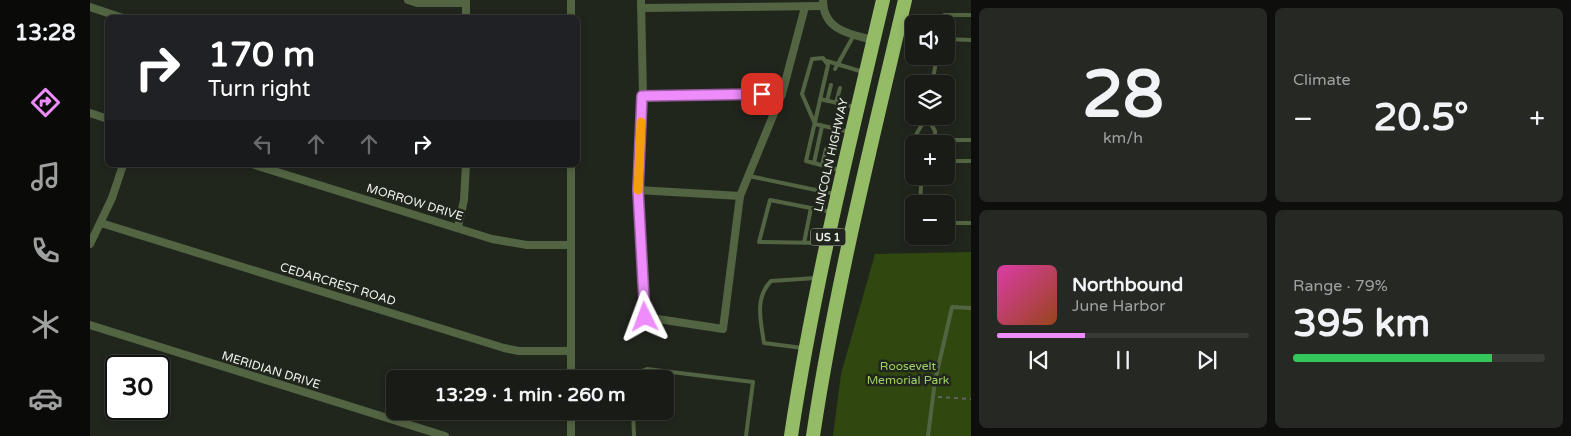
<!DOCTYPE html>
<meta charset="utf-8">
<style>
body{margin:0;font-family:"Varela Round",sans-serif;background:#262923;color:#f1f3f6;height:100vh;display:flex;flex-direction:column;font-size:19px;white-space:nowrap}
*{box-sizing:border-box;margin:0}
p{font-size:16px;color:#9fa1a1}
.icon{flex:none;width:28px;height:28px;fill:none;stroke:currentColor;stroke-width:2;stroke-linecap:round;stroke-linejoin:round}
.map{position:relative;flex:1;overflow:hidden}
.sheet{display:flex;flex-direction:column;gap:8px;padding:8px;background:#0e0f0c;width:600px}
.sheet>*{flex:none}
.hud{position:absolute;left:15px;top:15px;width:475px;height:152px;border-radius:8px;box-shadow:0 2px 8px #0003,0 0 0 1px #373a35;background:#202124;color:#fff;overflow:hidden}
.fabs{position:absolute;left:815px;top:15px;display:grid;gap:10px}
.fabs a{display:grid;place-items:center;width:50px;height:50px;border-radius:8px;background:#191c16;box-shadow:0 2px 8px #0003,0 0 0 1px #373a35;font-size:25px}
.speed{position:absolute;left:15px;top:355px;display:flex;gap:10px;font-size:25px;font-weight:700;text-align:center}
.speed>*{display:grid;place-content:center;width:65px;height:65px;border-radius:50%;background:#191c16;box-shadow:0 2px 8px #0003,0 0 0 1px #373a35;line-height:1}
.speed .limit{border:2px solid #111;border-radius:8px;background:#fff;color:#111}
.pin{position:absolute;display:grid;place-items:center;width:42px;height:42px;color:#fff;margin:-21px;border-radius:10px;box-shadow:0 2px 8px #0006}
.me{position:absolute;width:55px;margin:-28px;rotate:357deg;stroke-linejoin:round;filter:drop-shadow(0 0 4px #0008)}
.turn{display:flex;align-items:center;gap:18px;height:105px;padding:0 20px;font-size:22px}
.turn .icon{width:65px;height:65px;stroke-width:2.5}
.turn b{display:block;font-size:35px;line-height:42px}
.lanes{display:flex;align-items:center;height:48px;padding:0 20px;background:#0003;justify-content:center;gap:25px;direction:ltr}
.lanes .off{opacity:.35}
.big{font-size:38px;font-weight:700;line-height:1.1}
.sheet .widget{flex:1;display:flex;flex-direction:column;justify-content:center;gap:8px;min-width:0;padding:0 18px;border-radius:8px;background:#262923}
.sheet .dial{align-items:center;gap:0}
.dial b{font-size:65px;line-height:1}
.song{display:flex;align-items:center;gap:15px}
.cover{width:60px;height:60px;border-radius:8px;background:linear-gradient(135deg,hsl(320 70% 55%),hsl(20 70% 35%))}
.played{height:5px;border-radius:2px;background:linear-gradient(90deg,#ed8cfa 35%,#373a35 35%)}
.keys{display:flex;justify-content:space-around;direction:ltr}
.heat{display:flex;justify-content:space-between;align-items:center;font-size:28px;direction:ltr}
.charge{height:8px;border-radius:4px;background:linear-gradient(90deg,#34c759 79%,#373a35 0)}
.sheet .tiles{flex:1;display:grid;gap:8px;grid-template-columns:repeat(2,1fr)}
.trip{position:absolute;left:296px;top:370px;width:288px;height:50px;border-radius:8px;background:#191c16;box-shadow:0 2px 8px #0003,0 0 0 1px #373a35;font-weight:700;line-height:50px;text-align:center}
main{display:flex;flex:1;min-height:0}
.menu{display:flex;flex-direction:column;width:90px;justify-content:space-around;align-items:center;background:#0a0b09;color:#9fa1a1}
.menu .icon{width:35px;height:35px}
.menu .selected{color:#ed8cfa}
.menu b{font-size:22px;color:#f1f3f6}
.map>svg:first-child{display:block}
.green{fill:#30470f}
.lines{fill:none;stroke-linecap:round;stroke-linejoin:round}
.path{stroke:#60655c;stroke-width:2;stroke-dasharray:4 4;stroke-linecap:butt}
.lane{stroke:#536443;stroke-width:4}
.street{stroke:#536443;stroke-width:8}
.highway{stroke:#94bc67;stroke-width:14}
.route-casing{stroke:#9a5ba2;stroke-width:12}
.route{stroke:#ed8cfa;stroke-width:9}
.slow{stroke:#f59e0b;stroke-width:9}
.labels{text-anchor:middle;stroke-width:5;stroke-linejoin:round;paint-order:stroke}
.shield{fill:#21261d;stroke:#b1b6ae;stroke-width:1}
.shield-label{font-size:11px;font-weight:bold;fill:#eff3ec}
.street-label{font-size:12px;fill:#eff3ec;stroke:#21261d}
.park-label{font-size:12px;fill:#9fd162;stroke:#21261d}
</style>
<main>
<nav class="menu">
<b>13:28</b>
<svg class="icon selected" aria-label="directions" viewBox="0 0 24 24"><path d="M12 3l9 9-9 9-9-9zM9 14v-3h6M13 9l2 2-2 2"/></svg>
<svg class="icon" aria-label="music" viewBox="0 0 24 24"><path d="M9 18V5l10-2v13"/><circle cx="6" cy="18" r="3"/><circle cx="16" cy="16" r="3"/></svg>
<svg class="icon" aria-label="phone" viewBox="0 0 24 24"><path d="M5 4h4l2 5-3 2q2 4 5 5l2-3 5 2v4C11 20 4 13 5 4z"/></svg>
<svg class="icon" aria-label="climate" viewBox="0 0 24 24"><path d="M12 3v18M4 7l16 10M4 17L20 7"/></svg>
<svg class="icon" aria-label="car" viewBox="0 0 24 24"><path d="M5 17H2v-5l4-1 3-4h7l3 4 3 1v5h-3M9 17h6M6 11h13"/><circle cx="7" cy="17" r="2"/><circle cx="17" cy="17" r="2"/></svg>
</nav>
<div class="map">
<svg width="881" height="436" viewBox="0 0 881 436">
<rect width="100%" height="100%" fill="#21261d"/>
<!-- green -->
<polygon class="green" points="881,252 881,436 743,436 751,374 785,254"/>
<g class="lines">
<!-- path -->
<polyline class="path" points="848,397 881,399"/>
<!-- lane -->
<g class="lane">
<polyline points="852,24 854,15 881,15"/>
<polyline points="809,32 824,35"/>
<polyline points="856,39 881,40"/>
<polyline points="737,61 773,72"/>
<polyline points="745,69 764,35"/>
<polyline points="842,84 847,56"/>
<polyline points="730,99 765,107"/>
<polyline points="737,101 741,85"/>
<polyline points="746,103 750,88"/>
<polyline points="837,117 845,131 845,144"/>
<polyline points="725,124 712,94 722,59 733,58 738,65 716,161 750,170"/>
<polyline points="725,124 760,132"/>
<polyline points="845,140 881,140"/>
<polyline points="824,144 827,133 837,116"/>
<polyline points="824,146 818,171 831,186 830,204"/>
<polyline points="856,161 881,161"/>
<polyline points="724,163 732,126"/>
<polyline points="732,165 736,149"/>
<polyline points="659,176 745,194"/>
<polyline points="856,223 881,223"/>
<polyline points="714,243 721,208"/>
<polyline points="734,243 669,242 680,200 741,212"/>
<path d="M713 348 674 343C671 322 664 298 681 281L726 278"/>
<polyline points="544,379 549,372 557,369 663,382 656,436"/>
<polyline points="543,411 544,436"/>
<polyline points="838,436 845,381 862,307 881,308"/>
</g>
<!-- street -->
<g class="street">
<polyline points="318,0 327,3 376,3"/>
<polyline points="376,0 376,18"/>
<polyline points="551,0 553,96 548,190 555,317 633,329 650,196"/>
<path d="M733 0C733 30 759 34 783 40"/>
<polyline points="0,7 33,18"/>
<polyline points="551,8 733,6"/>
<polyline points="481,18 481,0"/>
<polyline points="553,96 692,94"/>
<polyline points="0,113 18,119"/>
<polyline points="165,165 402,239 437,245 481,245"/>
<polyline points="548,190 650,196 692,94 715,7"/>
<polyline points="11,223 414,348 429,351 481,351"/>
<polyline points="368,227 374,200 376,165"/>
<polyline points="0,244 22,198 33,165"/>
<polyline points="0,325 355,436"/>
<polyline points="481,379 481,165"/>
<polyline points="481,436 481,411"/>
</g>
<!-- highway -->
<g class="highway">
<path d="M701 436C723 289 759 145 793 0"/>
<path d="M723 436C745 289 781 145 815 0"/>
</g>
</g>
<g class="lines">
<defs>
<polyline id="route" points="555,317 548,190 552,96 672,94"/>
</defs>
<!-- route casing -->
<use href="#route" class="route-casing"/>
<!-- route -->
<use href="#route" class="route"/>
<!-- slow -->
<polyline class="slow" points="548,190 551,122"/>
</g>
<g class="labels">
<!-- shield labels -->
<rect class="shield" x="720.5" y="228.5" width="35" height="17" rx="4"/>
<g class="shield-label">
<text x="738" y="241">US 1</text>
</g>
<!-- street labels -->
<g class="street-label">
<text transform="translate(741 155) rotate(-77)" y="4">LINCOLN HIGHWAY</text>
<text transform="translate(325 202) rotate(17)" y="4">MORROW DRIVE</text>
<text transform="translate(248 284) rotate(17)" y="4">CEDARCREST ROAD</text>
<text transform="translate(181 370) rotate(17)" y="4">MERIDIAN DRIVE</text>
</g>
<!-- park labels -->
<g class="park-label">
<text x="818" y="370">Roosevelt<tspan x="818" dy="14">Memorial Park</tspan></text>
</g>
</g>
</svg>
<div class="fabs">
<a><svg class="icon" aria-label="sound" viewBox="0 0 24 24"><path d="M4 9h4l5-4v14l-5-4H4zM17 9q2 3 0 6"/></svg></a>
<a><svg class="icon" aria-label="layers" viewBox="0 0 24 24"><path d="M12 4l9 5-9 5-9-5zM3 14l9 5 9-5"/></svg></a>
<a>+</a>
<a>−</a>
</div>
<div class="speed"><div class="limit">30</div></div>
<div class="pin" style="left:672px;top:94px;background:#d93025"><svg class="icon" aria-label="arrive" viewBox="0 0 24 24"><path d="M6 21V4h12l-3 4 3 4H6"/></svg></div>
<svg class="me" style="left:555px;top:317px" viewBox="-20 -20 40 40"><path d="M0-17L14 15 0 8-14 15z" fill="#ed8cfa" stroke="#fff" stroke-width="4"/></svg>
<div class="trip">13:29 · 1 min · 260 m</div>
<div class="hud">
<div class="turn"><svg class="icon" aria-label="right" viewBox="0 0 24 24"><path d="M7 20v-9h11M14 6l5 5-5 5"/></svg><div><b>170 m</b>Turn right</div></div>
<div class="lanes"><svg class="icon off" aria-label="left" viewBox="0 0 24 24"><path d="M17 20v-9H6M10 6l-5 5 5 5"/></svg><svg class="icon off" aria-label="ahead" viewBox="0 0 24 24"><path d="M12 20V5M6 11l6-6 6 6"/></svg><svg class="icon off" aria-label="ahead" viewBox="0 0 24 24"><path d="M12 20V5M6 11l6-6 6 6"/></svg><svg class="icon" aria-label="right" viewBox="0 0 24 24"><path d="M7 20v-9h11M14 6l5 5-5 5"/></svg></div>
</div>
</div>
<section class="sheet">
<div class="tiles">
<div class="widget dial"><b>28</b><p>km/h</p></div>
<div class="widget"><p>Climate</p>
<div class="heat"><a>−</a><b class="big">20.5°</b><a>+</a></div>
</div>
<div class="widget">
<div class="song"><i class="cover"></i><div><b>Northbound</b><p>June Harbor</p></div></div>
<div class="played"></div>
<div class="keys"><svg class="icon" aria-label="previous" viewBox="0 0 24 24"><path d="M18 5L8 12l10 7zM5 5v14"/></svg><svg class="icon" aria-label="pause" viewBox="0 0 24 24"><path d="M8 5v14M16 5v14"/></svg><svg class="icon" aria-label="next" viewBox="0 0 24 24"><path d="M6 5l10 7-10 7zM19 5v14"/></svg></div>
</div>
<div class="widget"><p>Range · 79%</p><b class="big">395 km</b><div class="charge"></div></div>
</div>
</section>
</main>
